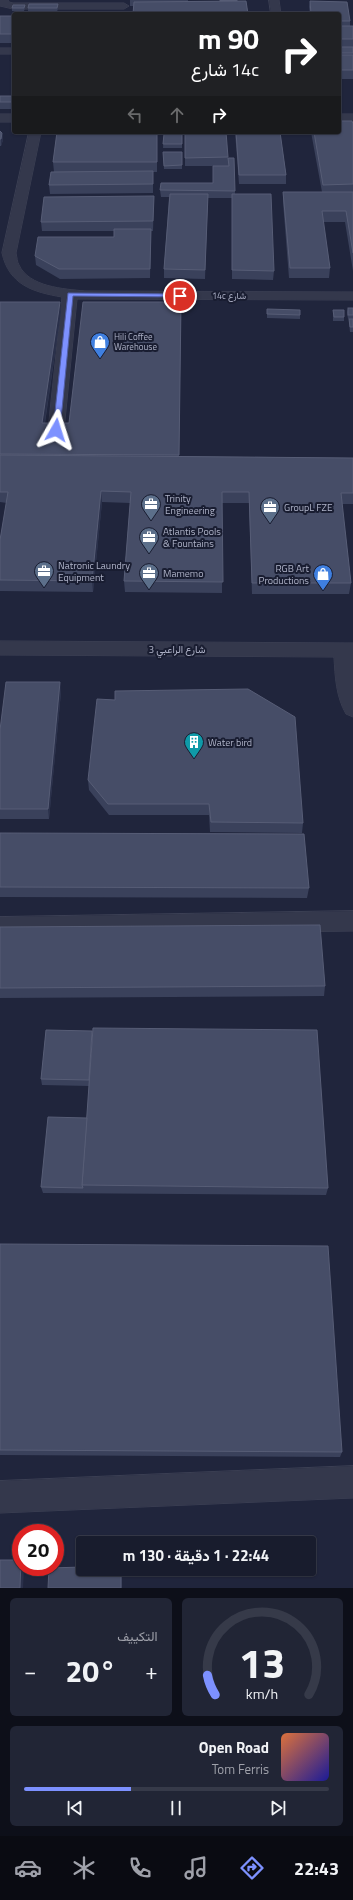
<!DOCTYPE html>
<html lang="ar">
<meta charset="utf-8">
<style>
body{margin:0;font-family:"Titillium Web",Vazirmatn,sans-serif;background:#212535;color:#f1f3f6;direction:rtl;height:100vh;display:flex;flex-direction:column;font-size:15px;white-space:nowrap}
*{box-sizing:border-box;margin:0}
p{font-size:13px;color:#9fa1aa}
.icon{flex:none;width:22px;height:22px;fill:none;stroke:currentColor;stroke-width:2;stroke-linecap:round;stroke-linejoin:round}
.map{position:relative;height:1588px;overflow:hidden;direction:ltr}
.side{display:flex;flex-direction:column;gap:10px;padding:10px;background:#0d0f19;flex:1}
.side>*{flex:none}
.guide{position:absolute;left:12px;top:12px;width:329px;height:122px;border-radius:4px;box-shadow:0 1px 3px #0004,0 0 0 1px #363a49;direction:rtl;background:#202124;color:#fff;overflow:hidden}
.speed{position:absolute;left:12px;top:1524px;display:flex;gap:8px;font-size:20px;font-weight:700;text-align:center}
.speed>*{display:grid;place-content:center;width:52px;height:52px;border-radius:50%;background:#181c2d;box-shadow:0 1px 3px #0004,0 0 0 1px #363a49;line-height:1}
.speed .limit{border:6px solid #d22;background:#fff;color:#111}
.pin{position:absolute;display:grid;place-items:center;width:34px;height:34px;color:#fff;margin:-17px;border:2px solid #fff;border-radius:50%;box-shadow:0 1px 4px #0007}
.me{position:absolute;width:44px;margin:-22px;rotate:6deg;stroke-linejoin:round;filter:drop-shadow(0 0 3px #0008)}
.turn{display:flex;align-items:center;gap:14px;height:84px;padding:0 16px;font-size:18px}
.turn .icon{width:52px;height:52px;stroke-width:2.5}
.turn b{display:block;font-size:28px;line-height:34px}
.lanes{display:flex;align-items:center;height:38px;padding:0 16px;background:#0003;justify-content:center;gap:20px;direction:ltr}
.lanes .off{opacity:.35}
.big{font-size:30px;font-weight:700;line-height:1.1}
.side .tile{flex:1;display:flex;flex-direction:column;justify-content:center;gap:6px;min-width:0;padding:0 14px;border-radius:6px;background:#212535}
.side .dial{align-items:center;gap:0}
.dial svg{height:104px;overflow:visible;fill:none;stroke:#363a49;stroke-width:7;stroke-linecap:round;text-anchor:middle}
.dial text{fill:#f1f3f6;stroke:none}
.song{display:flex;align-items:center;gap:12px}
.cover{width:48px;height:48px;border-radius:6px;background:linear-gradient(135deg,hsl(20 70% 55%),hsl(240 70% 35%))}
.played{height:4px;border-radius:2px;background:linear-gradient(90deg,#7d91ff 35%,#363a49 35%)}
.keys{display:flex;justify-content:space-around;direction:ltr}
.heat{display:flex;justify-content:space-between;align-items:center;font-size:22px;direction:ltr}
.side .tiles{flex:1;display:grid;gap:10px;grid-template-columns:1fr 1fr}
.tile:last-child{grid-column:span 2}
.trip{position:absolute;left:76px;top:1536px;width:240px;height:40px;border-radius:4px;background:#181c2d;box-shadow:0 1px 3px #0004,0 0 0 1px #363a49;font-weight:700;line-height:40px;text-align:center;direction:rtl}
.tabs{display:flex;height:64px;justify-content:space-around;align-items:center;background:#0a0b12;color:#9fa1aa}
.tabs .icon{width:28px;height:28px}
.tabs .active{color:#7d91ff}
.tabs b{font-size:18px;color:#f1f3f6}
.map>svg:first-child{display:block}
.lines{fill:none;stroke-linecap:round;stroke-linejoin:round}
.minor-casing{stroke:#3d4155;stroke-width:1}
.minor{fill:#34384c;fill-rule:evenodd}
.wall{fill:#3a415b}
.shaded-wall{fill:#2a304a}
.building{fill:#464d67;stroke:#575d76}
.route{fill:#7d91ff;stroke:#515ea6}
.labels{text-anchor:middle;stroke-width:4;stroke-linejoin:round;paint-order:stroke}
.far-street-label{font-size:9px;fill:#afb3c8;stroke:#191d31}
.far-poi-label{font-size:9px;fill:#afb3c8;stroke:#191d31;text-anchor:start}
.poi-label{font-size:10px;fill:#afb3c8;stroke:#191d31;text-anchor:start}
.street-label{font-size:10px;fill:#afb3c8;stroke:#191d31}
</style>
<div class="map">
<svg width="353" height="1588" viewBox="0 0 353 1588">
<rect width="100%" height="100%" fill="#20253c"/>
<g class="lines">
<defs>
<g id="minor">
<polygon points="0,0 8,0 9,2 13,3 124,3 129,6 124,9 13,9 0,6"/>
<polygon points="269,0 279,0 281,14 271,14"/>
<rect x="0" y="48" width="14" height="6"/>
<rect x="0" y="114" width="14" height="8"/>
<rect x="339" y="114" width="14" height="8"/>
<path d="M29 132H41L16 253C17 257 17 262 19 265 29 287 64 289 85 291L353 292V300L77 299 64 430 62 434 56 435 50 434 48 430 62 297C33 292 9 285 2 253Z"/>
<path d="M0 641 353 643V717L346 714C336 697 335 676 334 657L0 655Z"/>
<polygon points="353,911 353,931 0,937 0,917"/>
<polygon points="353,1466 353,1498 0,1513 0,1481"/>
</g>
</defs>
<!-- minor casing -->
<use href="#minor" class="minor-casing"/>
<!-- minor -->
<use href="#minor" class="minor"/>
</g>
<!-- wall -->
<g class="wall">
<polygon points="130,0 188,0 188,1 246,1 248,14 133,14 133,6 130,6"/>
<polygon points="310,1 347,2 350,21 350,26 353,26 353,79 339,79 339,14 310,14 309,7"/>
<polygon points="12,8 25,8 24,11 12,11"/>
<polygon points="28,8 58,8 57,12 28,12"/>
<rect x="0" y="16" width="14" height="27"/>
<rect x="0" y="96" width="14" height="13"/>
<polygon points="353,124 353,271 345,222 323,222 330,268 329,278 289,278 283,202 283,192 322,192 311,132 339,132"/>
<polygon points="0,131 2,133 3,140 1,146 0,146"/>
<polygon points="157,132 157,172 153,172 153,193 50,194 49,185 54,172 53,162"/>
<polygon points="185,132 228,157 228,166 228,158 234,158 235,194 274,271 273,280 232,279 232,198 208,198 205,279 164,278 164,269 169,197 161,197 160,190 213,183 213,166 185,166"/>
<polygon points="235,132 280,132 286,175 286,184 239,184"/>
<polygon points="164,134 182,134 182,148 163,148"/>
<polygon points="163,152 182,152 182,169 164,169"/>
<polygon points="154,196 153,231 151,231 150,278 60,279 36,265 35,256 114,237 114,231 42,231 41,222"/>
<polygon points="0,302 61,312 45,423 69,423 181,302 179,456 353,458 353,504 342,504 351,583 349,594 252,594 249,503 222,503 222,593 125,592 124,581 130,503 102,502 93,592 0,591 0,540 7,503 0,502"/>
<polygon points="348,308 353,308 353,319 348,319 347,312"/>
<polygon points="267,309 300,315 300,319 267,318"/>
<polygon points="333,310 344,317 344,321 333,321"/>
<polygon points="349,319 353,319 353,332 350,332 349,323"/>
<polygon points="61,692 49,819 0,819 0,730"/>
<polygon points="88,780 303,823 302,833 210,832 209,815 109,815 89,790"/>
<polygon points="0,833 309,888 307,898 0,897"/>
<polygon points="0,927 325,986 324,996 0,998"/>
<polygon points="46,1030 328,1188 326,1195 43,1193 41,1187 87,1118 89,1086 42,1085 41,1079"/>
<polygon points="0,1244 342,1452 340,1457 0,1455"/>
</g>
<!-- shaded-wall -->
<g class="shaded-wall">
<polygon points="2,133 3,140 1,146 1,139"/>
<polygon points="60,302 61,312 43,434 42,423"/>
<polygon points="101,491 102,502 93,592 92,581"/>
<polygon points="60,682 61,692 49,819 48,809"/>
<polygon points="21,1567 24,1567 23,1588 20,1588"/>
<rect x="121" y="1569" width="1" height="19"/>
</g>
<!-- building -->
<g class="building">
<rect x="220" y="0" width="17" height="1"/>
<polygon points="246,1 248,14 133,14 134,2"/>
<polygon points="310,1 347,2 350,21 339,21 339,14 311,14"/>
<polygon points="29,4 58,4 57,8 28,8"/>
<polygon points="13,5 25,5 24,8 12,8"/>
<rect x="0" y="16" width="14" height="18"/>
<rect x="339" y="26" width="14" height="13"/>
<rect x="339" y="47" width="14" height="6"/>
<rect x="339" y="55" width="14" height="15"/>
<rect x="0" y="96" width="14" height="6"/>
<polygon points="339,121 352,121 353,124 353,184 323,185 314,132 339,132"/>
<polygon points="0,131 2,133 1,139 0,139"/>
<polygon points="57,132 157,132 157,162 53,162"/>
<polygon points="185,132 226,132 228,157 185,158"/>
<polygon points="236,132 280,132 286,175 239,175"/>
<polygon points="164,134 182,134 182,144 163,144"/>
<polygon points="163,152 182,152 182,165 164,166"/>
<polygon points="228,158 234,158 235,191 160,190 161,183 213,183 213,166 229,166"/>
<polygon points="153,171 153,184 49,185 51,172"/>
<polygon points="283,192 353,192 353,253 346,211 322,211 330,268 290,268"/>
<polygon points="170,194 208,194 205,270 164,269"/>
<polygon points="232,194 271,194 274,271 232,270"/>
<polygon points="154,196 153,221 41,222 44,197"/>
<polygon points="114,229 151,229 150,269 59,269 35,256 38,237 114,237"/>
<polygon points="0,302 60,302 42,423 69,423 83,302 181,302 179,455 0,454"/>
<rect x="348" y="308" width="5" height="7"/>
<polygon points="267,309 300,310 300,315 267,314"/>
<polygon points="333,310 344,310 344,317 334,317"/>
<polygon points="349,319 353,319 353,327 350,327"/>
<polygon points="0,455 353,458 353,493 341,493 351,583 252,583 249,492 222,492 223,582 124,581 131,492 101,491 92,581 0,580 0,540 8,492 0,492"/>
<polygon points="6,682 60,682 48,809 0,809 0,730"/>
<polygon points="248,689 295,717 303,823 211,822 209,804 108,804 88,780 97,699 115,700 115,691"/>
<polygon points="0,833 304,834 309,888 0,887"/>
<polygon points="320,925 325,986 0,988 0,927"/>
<polygon points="93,1028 317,1030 328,1188 82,1185"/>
<polygon points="46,1030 92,1031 89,1080 41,1079"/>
<polygon points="48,1117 87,1118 82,1185 83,1188 41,1187"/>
<polygon points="0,1244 328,1246 342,1452 0,1450"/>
<polygon points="0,1560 21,1560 20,1588 0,1588"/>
<polygon points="83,1567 83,1569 121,1569 121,1588 48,1588 49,1568"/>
</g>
<!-- route -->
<polygon class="route" points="68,293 180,294 183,296 180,297 73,296 60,430 56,432 53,430"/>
<!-- icons -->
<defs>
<symbol id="shop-pin" viewBox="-11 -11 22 30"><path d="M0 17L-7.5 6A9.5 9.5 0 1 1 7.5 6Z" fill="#3f7fe0" stroke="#191d31"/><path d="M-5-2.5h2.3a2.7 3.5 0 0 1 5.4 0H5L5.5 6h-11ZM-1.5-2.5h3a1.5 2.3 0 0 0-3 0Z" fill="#fff"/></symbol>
<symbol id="office-pin" viewBox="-11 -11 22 30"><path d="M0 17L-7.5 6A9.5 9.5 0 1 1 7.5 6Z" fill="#5c6f8a" stroke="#191d31"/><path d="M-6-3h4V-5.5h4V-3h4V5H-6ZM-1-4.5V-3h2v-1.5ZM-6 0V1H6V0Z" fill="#fff"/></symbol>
<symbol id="building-pin" viewBox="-11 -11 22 30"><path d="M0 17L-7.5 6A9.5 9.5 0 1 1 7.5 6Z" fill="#0f9aa8" stroke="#191d31"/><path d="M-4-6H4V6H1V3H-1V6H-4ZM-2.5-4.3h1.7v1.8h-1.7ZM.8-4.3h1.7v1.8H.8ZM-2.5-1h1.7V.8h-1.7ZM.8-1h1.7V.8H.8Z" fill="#fff"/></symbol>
</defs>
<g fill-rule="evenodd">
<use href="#shop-pin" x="89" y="331" width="22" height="30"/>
<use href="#office-pin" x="140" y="493" width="22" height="30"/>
<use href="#office-pin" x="259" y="496" width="22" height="30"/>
<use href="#office-pin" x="138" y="526" width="22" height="30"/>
<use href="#office-pin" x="33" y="560" width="22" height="30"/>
<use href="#office-pin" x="138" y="562" width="22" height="30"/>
<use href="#shop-pin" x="312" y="563" width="22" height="30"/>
<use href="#building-pin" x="183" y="731" width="22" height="30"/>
</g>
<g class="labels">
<!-- far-street labels -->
<g class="far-street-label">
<text x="229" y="299">14c شارع</text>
</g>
<!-- far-poi labels -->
<g class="far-poi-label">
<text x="114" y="340">Hili Coffee<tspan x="114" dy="10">Warehouse</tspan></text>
</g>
<!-- poi labels -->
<g class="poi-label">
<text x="165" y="502">Trinity<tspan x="165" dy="12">Engineering</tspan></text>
<text x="284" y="511">GroupL FZE</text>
<text x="163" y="535">Atlantis Pools<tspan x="163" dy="12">&amp; Fountains</tspan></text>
<text x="58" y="569">Natronic Laundry<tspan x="58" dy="12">Equipment</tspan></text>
<text x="309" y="572" text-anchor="end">RGB Art<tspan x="309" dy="12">Productions</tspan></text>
<text x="163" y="577">Mamemo</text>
<text x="208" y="746">Water bird</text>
</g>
<!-- street labels -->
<g class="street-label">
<text x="177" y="653">شارع الراعبي 3</text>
</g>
</g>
</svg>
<div class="speed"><div class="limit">20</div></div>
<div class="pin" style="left:180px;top:296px;background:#d93025"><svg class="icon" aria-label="arrive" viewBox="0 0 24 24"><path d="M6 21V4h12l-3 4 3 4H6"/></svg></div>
<svg class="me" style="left:56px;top:430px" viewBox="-20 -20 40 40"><path d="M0-17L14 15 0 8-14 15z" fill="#7d91ff" stroke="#fff" stroke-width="4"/></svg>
<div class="trip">22:44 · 1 دقيقة · 130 m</div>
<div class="guide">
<div class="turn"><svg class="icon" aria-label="right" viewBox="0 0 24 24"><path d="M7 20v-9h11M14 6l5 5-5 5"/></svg><div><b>90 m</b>14c شارع</div></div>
<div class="lanes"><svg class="icon off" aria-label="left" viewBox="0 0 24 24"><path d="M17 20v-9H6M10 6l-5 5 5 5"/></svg><svg class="icon off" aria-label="ahead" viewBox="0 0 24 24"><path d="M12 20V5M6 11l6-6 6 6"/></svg><svg class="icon" aria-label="right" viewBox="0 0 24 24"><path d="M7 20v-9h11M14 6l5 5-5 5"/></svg></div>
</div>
</div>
<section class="side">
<div class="tiles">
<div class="tile dial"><svg viewBox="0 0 100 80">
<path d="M14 69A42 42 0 1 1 86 69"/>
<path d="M14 69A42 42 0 0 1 8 54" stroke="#7d91ff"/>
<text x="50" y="56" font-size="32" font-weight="700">13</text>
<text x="50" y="72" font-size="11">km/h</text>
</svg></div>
<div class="tile"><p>التكييف</p>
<div class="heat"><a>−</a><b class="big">20°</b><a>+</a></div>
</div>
<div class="tile">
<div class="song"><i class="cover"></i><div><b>Open Road</b><p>Tom Ferris</p></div></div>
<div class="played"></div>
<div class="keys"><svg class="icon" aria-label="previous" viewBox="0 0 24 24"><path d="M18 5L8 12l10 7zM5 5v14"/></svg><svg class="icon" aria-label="pause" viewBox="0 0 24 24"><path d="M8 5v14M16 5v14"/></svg><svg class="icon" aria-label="next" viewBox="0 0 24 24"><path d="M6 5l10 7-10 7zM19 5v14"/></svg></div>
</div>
</div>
</section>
<nav class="tabs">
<b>22:43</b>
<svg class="icon active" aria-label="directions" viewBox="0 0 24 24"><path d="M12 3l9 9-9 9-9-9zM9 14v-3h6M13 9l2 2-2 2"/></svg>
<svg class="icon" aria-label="music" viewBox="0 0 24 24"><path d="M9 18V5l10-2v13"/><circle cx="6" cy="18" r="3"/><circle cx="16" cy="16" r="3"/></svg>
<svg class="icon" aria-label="phone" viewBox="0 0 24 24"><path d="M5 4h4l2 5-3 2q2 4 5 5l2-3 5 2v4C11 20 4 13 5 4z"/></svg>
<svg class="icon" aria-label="climate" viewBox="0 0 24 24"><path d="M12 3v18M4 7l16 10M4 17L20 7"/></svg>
<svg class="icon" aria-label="car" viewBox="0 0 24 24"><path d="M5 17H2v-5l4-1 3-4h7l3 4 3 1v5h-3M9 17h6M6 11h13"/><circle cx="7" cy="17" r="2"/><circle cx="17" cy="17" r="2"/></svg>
</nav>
